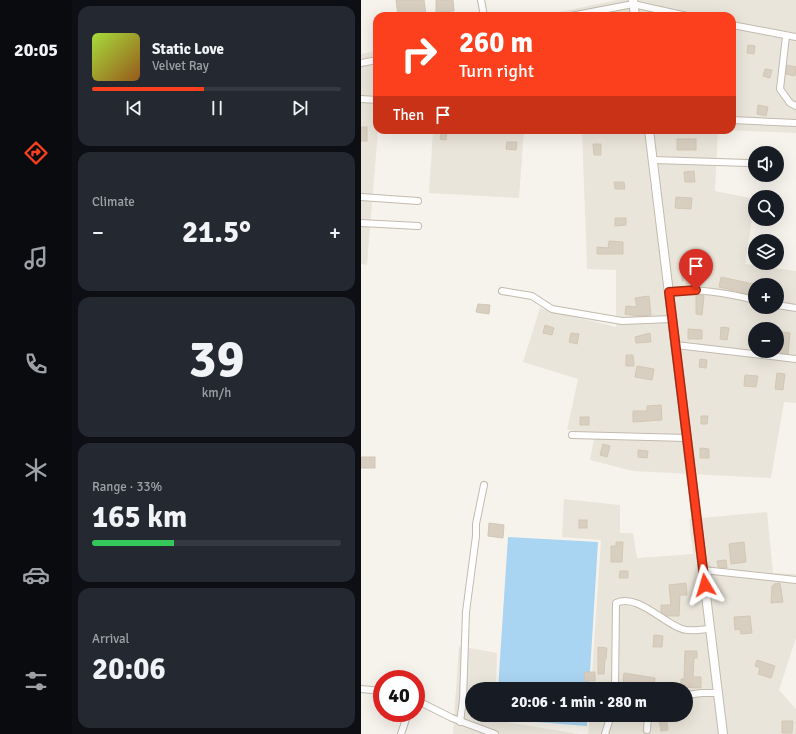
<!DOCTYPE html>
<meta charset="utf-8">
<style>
body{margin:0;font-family:Signika,sans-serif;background:#242831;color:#f1f3f6;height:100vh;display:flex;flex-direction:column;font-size:15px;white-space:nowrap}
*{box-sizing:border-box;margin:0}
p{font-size:13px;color:#9ea1a6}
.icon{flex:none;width:22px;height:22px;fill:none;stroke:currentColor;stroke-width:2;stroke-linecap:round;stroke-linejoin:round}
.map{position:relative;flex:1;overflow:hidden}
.side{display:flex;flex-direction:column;gap:6px;padding:6px;background:#0d0f14;width:289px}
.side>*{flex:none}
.banner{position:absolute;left:12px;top:12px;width:363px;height:122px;border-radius:12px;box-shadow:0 4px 16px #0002;background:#fc3f1d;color:#fff;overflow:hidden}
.controls{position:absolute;left:387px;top:146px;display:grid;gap:8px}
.controls a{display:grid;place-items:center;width:36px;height:36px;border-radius:50%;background:#171b24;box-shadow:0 4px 16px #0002;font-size:20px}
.speed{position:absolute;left:12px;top:670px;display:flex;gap:8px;font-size:20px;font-weight:700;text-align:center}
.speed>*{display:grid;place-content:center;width:52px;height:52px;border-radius:50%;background:#171b24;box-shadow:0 4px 16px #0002;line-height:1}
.speed .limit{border:6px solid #d22;background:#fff;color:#111}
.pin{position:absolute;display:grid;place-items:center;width:34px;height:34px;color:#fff;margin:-41px -17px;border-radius:50% 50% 50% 0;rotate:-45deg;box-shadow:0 0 4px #0007}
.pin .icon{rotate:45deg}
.me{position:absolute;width:44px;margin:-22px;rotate:353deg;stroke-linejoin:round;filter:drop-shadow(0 0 3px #0008)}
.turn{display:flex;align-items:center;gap:14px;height:84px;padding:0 20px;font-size:18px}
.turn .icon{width:52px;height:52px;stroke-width:2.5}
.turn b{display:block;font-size:28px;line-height:34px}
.then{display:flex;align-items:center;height:38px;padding:0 20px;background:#0003;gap:8px;font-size:15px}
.big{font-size:30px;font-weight:700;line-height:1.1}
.side .tile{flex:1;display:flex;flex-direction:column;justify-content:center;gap:6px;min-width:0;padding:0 14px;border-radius:12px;background:#242831}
.side .dial{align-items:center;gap:0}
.dial b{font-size:52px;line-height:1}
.song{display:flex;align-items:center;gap:12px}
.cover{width:48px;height:48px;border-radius:6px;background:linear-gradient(135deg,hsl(80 70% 55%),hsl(30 70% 35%))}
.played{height:4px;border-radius:2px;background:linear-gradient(90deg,#fc3f1d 45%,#363941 45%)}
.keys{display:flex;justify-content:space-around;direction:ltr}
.heat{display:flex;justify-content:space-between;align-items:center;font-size:22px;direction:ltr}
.charge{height:6px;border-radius:3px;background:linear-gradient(90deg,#34c759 33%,#363941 0)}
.trip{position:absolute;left:104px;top:682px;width:228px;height:40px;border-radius:20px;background:#171b24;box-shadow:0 4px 16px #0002;font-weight:700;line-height:40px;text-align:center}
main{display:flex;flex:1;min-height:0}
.tab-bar{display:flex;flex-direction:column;width:72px;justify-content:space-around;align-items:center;background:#090b0e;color:#9ea1a6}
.tab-bar .icon{width:28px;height:28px}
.tab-bar .selected{color:#fc3f1d}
.tab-bar b{font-size:18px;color:#f1f3f6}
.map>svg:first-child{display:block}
.residential{fill:#eae5da;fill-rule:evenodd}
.water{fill:#a9d4f2}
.building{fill:#d8cfc1;stroke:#d3c7b4}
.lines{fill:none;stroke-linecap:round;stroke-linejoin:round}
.minor-casing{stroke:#c2bbae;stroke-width:8}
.tertiary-casing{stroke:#c2bbae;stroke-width:10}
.minor{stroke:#fff;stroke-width:6}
.tertiary{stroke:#fff;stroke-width:8}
.route-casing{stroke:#a42913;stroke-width:10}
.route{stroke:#fc3f1d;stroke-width:7}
</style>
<main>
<nav class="tab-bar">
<b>20:05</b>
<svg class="icon selected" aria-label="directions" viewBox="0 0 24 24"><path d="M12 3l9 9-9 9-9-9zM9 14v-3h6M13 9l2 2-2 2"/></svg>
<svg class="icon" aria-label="music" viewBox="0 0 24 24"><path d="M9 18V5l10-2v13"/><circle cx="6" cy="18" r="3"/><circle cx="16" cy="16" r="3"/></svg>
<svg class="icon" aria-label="phone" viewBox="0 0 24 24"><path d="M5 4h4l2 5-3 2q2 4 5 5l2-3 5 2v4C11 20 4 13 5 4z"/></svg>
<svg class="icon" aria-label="climate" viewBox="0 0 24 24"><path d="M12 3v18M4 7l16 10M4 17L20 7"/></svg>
<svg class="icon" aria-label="car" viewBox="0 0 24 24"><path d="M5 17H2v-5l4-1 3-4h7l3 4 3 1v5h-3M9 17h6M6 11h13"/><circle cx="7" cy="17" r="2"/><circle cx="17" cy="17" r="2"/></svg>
<svg class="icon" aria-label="filters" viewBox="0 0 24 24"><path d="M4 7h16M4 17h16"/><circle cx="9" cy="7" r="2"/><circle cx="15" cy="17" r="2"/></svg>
</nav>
<section class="side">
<div class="tile">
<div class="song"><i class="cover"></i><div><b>Static Love</b><p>Velvet Ray</p></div></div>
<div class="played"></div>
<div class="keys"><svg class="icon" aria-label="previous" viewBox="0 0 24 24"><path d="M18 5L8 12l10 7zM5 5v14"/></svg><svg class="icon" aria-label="pause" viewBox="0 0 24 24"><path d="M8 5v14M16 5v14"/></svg><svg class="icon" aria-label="next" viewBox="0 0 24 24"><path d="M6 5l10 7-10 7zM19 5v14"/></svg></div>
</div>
<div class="tile"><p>Climate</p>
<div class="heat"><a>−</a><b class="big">21.5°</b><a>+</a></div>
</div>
<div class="tile dial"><b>39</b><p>km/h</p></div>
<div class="tile"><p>Range · 33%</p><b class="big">165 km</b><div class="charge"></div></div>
<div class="tile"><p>Arrival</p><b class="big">20:06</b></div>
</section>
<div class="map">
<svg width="435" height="734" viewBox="0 0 435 734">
<rect width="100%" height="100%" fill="#f6f3ec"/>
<!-- residential -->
<g class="residential">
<polygon points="256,0 435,0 435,133 365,130 371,130 371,16 180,16"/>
<polygon points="16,51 17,130 6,265 0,264 0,54"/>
<polygon points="72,130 163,130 158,198 68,193"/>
<path d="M221 130H357L354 191 394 199 384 264 435 271V403L423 402 410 478 272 471 229 460 234 433 206 430 217 379 162 362 179 308 255 327V270L226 269ZM394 285H416V307H394ZM394 329H416V351H394Z"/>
<polygon points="203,499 259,505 259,533 272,533 276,558 332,554 328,519 406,512 412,573 435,574 435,638 418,690 435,709 435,734 227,734 229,715 325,715 325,689 230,689 240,540 201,537"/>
<polygon points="98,646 136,653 135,689 111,689 111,715 134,715 134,720 218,734 92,734"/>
</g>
<!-- water -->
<g class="water">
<polygon points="147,537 237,542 228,689 137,689"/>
<polygon points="136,715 226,715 226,726 136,719"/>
</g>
<!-- building -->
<g class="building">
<polygon points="35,0 63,0 65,14 37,16"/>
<polygon points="75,0 92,0 93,11 75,12"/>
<polygon points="387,45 394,46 393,54 386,53"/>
<polygon points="426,65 435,67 434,76 425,74"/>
<polygon points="404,69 411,70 409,78 402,76"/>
<polygon points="397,105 407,107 405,116 396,114"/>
<rect x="0" y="127" width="6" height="14"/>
<polygon points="81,130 86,130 85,140 79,139"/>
<rect x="316" y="139" width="19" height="11"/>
<polygon points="146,142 156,142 155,150 145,149"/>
<polygon points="232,144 240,144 240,155 233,155"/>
<polygon points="333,171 334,182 324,182 323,172"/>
<polygon points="253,182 263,182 264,189 254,189"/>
<polygon points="315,197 331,198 330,209 314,208"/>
<polygon points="254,218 265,218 265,225 254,226"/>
<polygon points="248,241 262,242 262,254 236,254 236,247 247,248"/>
<polygon points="321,261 343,262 343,272 333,272 334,284 325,284 325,281 321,281"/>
<polygon points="360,277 392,284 391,295 358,287"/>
<polygon points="335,295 343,296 341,315 335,314"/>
<polygon points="288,296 290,315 277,316 264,314 265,306 276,307 274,298"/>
<polygon points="117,304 129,305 128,314 115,312"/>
<polygon points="184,325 193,328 191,335 182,333"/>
<polygon points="360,327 368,328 366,340 359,339"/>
<polygon points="327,329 341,330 341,339 327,339"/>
<polygon points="421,332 429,333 427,354 419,353"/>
<polygon points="210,333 218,334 216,344 208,342"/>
<polygon points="289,333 290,342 275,343 274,337"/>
<polygon points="265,355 272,355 273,366 265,366"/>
<polygon points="339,359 346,360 345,368 338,367"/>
<polygon points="276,366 293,369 291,380 274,377"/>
<polygon points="416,373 424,374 422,390 414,389"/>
<polygon points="384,375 397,376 395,387 383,386"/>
<polygon points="300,405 301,420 272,422 272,411 286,411 286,406"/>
<polygon points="340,416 347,416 346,424 340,424"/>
<rect x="219" y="417" width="9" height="8"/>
<polygon points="242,444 249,446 246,457 239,455"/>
<polygon points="339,448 348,449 348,458 339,458"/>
<polygon points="277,450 287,451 286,458 277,457"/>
<rect x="0" y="457" width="14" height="11"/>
<rect x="218" y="520" width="8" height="8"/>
<polygon points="128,523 143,525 142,538 127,536"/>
<polygon points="255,542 262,542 261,562 250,562 250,546 255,546"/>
<polygon points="383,542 385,562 370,564 368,544"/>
<polygon points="365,560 366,568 357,567 356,561"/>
<polygon points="259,571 267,571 267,578 258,578"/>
<polygon points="325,583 326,595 319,595 318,616 306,616 300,612 300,605 310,605 308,585"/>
<polygon points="419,583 422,602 410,603 411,586 413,586 413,584"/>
<polygon points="389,616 391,633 380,634 379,629 374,630 373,617"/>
<polygon points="293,635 302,636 301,647 292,647"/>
<polygon points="237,647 246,648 245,659 244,659 243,674 237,674"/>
<polygon points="324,651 336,651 336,658 333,658 332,677 340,677 340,688 320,687 320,679 323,679"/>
<polygon points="396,660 414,666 410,678 397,674 399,668 394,666"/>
<polygon points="224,672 234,672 234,681 223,681"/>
<polygon points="263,673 294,678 293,689 284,689 285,684 262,682"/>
<polygon points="305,718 307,730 300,731 298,719"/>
<polygon points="421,721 432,721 431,733 421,733"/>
</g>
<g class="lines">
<defs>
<g id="minor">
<polyline points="120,0 123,16"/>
<polyline points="210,16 272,4 326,16"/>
<polyline points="371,25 435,37"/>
<polyline points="425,36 419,89 429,103 435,106"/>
<polyline points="0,63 16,60"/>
<polyline points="0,99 16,100"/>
<polyline points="371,120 435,123"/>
<polyline points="292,160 388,163"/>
<polyline points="0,197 57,201"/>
<polyline points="0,223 57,226"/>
<polyline points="141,291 171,296 191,309 261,321 311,319"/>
<path d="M308 292C338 288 365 293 394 300"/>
<polyline points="416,305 435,308"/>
<polyline points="315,345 435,359"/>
<polyline points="211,435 326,438"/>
<polyline points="342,570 435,580"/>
<polyline points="0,689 21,691"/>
<path d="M254 689 255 603C276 593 302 623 321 629 329 632 340 629 349 629"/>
<polyline points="325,695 341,693 357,693"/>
<polyline points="55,700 91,718 134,734"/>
<polyline points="99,722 102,700 105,612 115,536 115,524 123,485"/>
<polyline points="286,730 287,715"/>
<polyline points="40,734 47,713"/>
<polyline points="244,734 250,715"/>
</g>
<g id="tertiary">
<polyline points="272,0 274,16"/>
<polyline points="288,130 362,734"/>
</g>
</defs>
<!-- minor casing -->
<use href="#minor" class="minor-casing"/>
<!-- tertiary casing -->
<use href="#tertiary" class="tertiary-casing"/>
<!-- minor -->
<use href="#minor" class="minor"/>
<!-- tertiary -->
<use href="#tertiary" class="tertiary"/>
</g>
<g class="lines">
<defs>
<polyline id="route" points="335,290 308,292 344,585"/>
</defs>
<!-- route casing -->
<use href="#route" class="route-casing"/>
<!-- route -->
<use href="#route" class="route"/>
</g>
</svg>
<div class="controls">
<a><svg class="icon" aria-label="sound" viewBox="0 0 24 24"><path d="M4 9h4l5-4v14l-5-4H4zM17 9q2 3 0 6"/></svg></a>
<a><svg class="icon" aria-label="search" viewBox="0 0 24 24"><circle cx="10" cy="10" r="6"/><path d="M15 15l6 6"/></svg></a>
<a><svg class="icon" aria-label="layers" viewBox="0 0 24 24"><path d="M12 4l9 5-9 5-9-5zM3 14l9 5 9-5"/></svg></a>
<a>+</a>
<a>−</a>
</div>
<div class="speed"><div class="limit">40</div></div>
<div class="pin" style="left:335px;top:290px;background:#d93025"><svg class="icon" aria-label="arrive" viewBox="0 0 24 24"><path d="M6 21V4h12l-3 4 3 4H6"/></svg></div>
<svg class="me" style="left:344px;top:585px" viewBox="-20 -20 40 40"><path d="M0-17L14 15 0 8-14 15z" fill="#fc3f1d" stroke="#fff" stroke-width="4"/></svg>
<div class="trip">20:06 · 1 min · 280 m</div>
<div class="banner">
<div class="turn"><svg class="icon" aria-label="right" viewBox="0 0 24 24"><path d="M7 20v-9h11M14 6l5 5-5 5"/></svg><div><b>260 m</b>Turn right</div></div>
<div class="then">Then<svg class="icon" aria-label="arrive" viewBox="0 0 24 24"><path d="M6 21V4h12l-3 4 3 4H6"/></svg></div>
</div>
</div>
</main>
